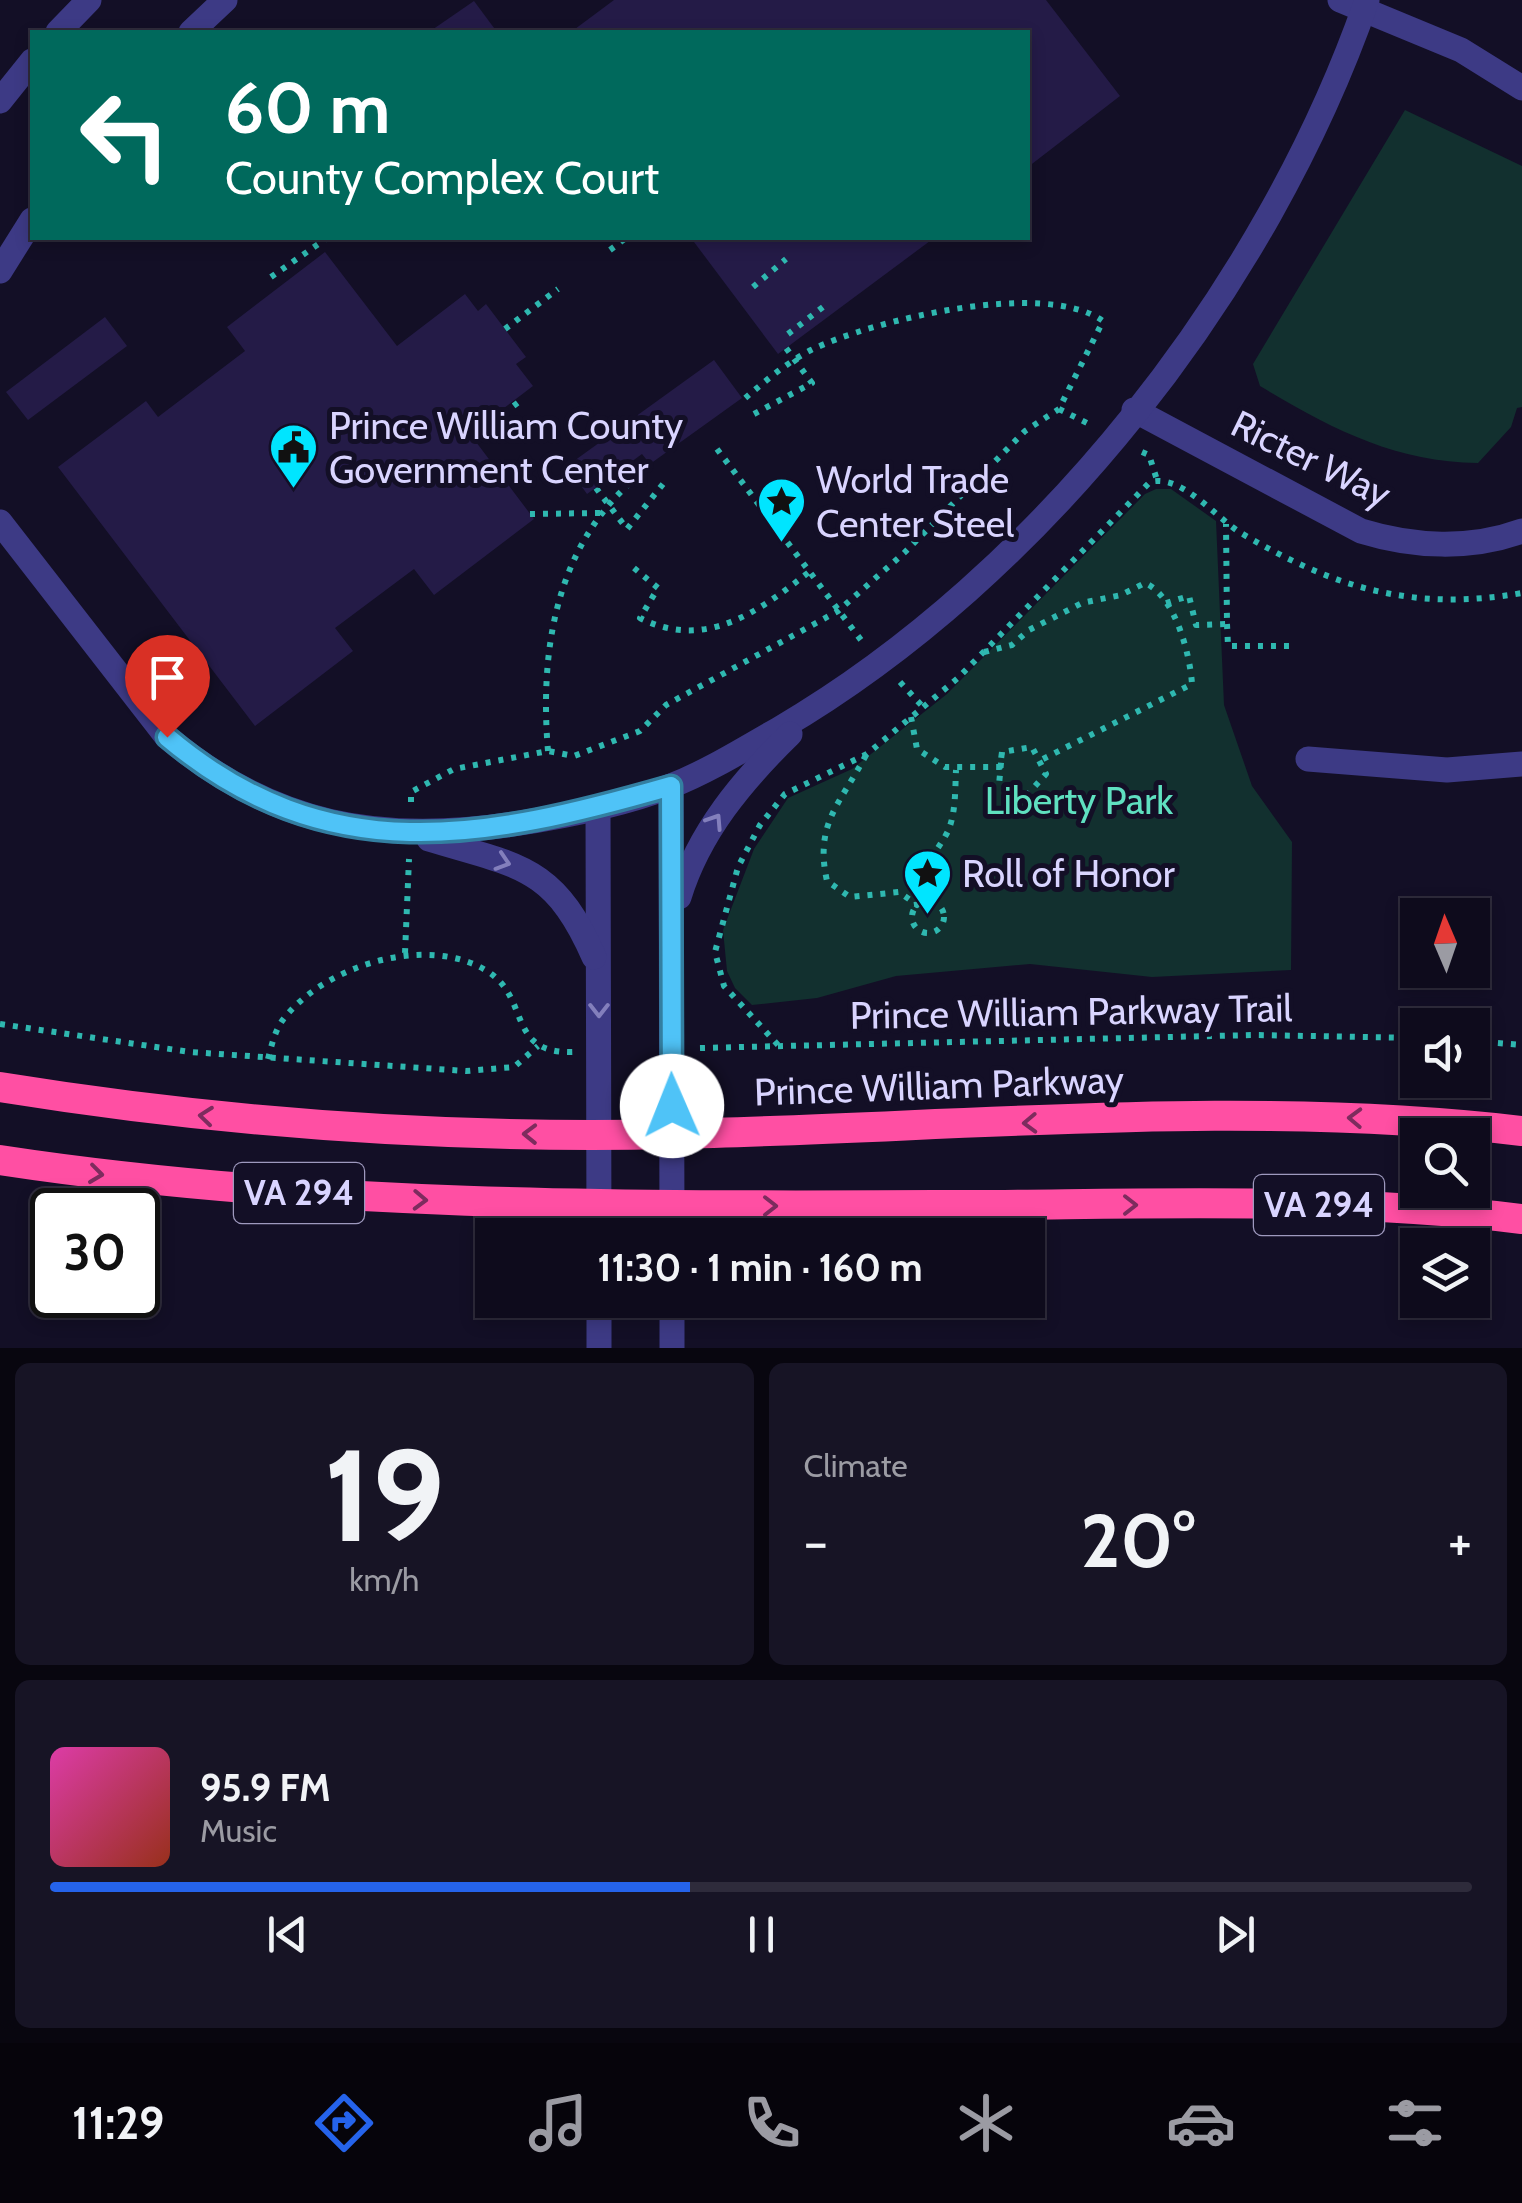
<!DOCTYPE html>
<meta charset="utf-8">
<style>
body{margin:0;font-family:Cabin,sans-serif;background:#171425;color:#f1f3f6;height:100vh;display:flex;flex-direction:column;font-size:38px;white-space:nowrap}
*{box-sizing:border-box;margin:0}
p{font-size:32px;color:#9b9ba3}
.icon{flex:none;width:55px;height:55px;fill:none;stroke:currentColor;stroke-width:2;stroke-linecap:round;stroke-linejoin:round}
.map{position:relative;height:1348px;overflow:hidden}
.sheet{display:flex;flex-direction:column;gap:15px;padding:15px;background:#08060f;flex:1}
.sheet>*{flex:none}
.top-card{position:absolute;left:30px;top:30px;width:1000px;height:210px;border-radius:0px;box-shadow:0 5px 15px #0003,0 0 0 2px #2e2b3b;background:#00695c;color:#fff;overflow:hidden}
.needle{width:65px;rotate:358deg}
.fabs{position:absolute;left:1400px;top:898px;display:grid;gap:20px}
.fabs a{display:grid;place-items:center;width:90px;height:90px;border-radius:0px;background:#0e0b1c;box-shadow:0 5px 15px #0003,0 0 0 2px #2e2b3b;font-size:50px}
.speed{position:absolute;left:30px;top:1188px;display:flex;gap:20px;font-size:50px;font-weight:700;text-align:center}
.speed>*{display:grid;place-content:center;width:130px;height:130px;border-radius:50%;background:#0e0b1c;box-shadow:0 5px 15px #0003,0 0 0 2px #2e2b3b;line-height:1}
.speed .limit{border:5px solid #111;border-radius:15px;background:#fff;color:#111}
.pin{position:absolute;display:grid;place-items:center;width:85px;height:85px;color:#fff;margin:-102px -42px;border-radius:50% 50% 50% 0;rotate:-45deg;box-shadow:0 0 10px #0007}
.pin .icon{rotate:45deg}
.me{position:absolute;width:110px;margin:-55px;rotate:359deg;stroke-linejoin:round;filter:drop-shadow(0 0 8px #0008)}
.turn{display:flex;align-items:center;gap:35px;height:210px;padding:0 30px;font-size:45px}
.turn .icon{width:130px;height:130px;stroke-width:2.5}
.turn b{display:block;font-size:70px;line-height:85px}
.big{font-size:75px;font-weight:700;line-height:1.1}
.sheet .widget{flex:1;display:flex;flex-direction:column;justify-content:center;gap:15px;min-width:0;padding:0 35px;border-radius:15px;background:#171425}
.sheet .dial{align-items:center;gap:0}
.dial b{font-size:130px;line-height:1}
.song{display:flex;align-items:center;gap:30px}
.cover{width:120px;height:120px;border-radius:15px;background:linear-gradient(135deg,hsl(320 70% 55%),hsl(10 70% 35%))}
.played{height:10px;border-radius:5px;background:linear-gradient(90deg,#2563eb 45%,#2e2b3b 45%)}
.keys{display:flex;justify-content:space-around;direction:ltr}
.heat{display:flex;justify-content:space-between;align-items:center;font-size:55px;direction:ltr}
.sheet .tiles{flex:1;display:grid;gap:15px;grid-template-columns:1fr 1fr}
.widget:last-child{grid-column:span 2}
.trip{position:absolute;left:475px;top:1218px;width:570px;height:100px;border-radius:0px;background:#0e0b1c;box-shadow:0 5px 15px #0003,0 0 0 2px #2e2b3b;font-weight:700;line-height:100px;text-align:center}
.menu{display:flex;height:160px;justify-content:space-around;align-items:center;background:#06040b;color:#9b9ba3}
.menu .icon{width:70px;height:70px}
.menu .selected{color:#2563eb}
.menu b{font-size:45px;color:#f1f3f6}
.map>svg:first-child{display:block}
.green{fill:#12302f}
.building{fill:#241b47}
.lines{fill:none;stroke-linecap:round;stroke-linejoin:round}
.path{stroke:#2fb8b0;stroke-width:6;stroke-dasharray:5 8;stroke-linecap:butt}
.minor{stroke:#3d3a85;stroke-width:25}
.highway{stroke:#ff4fa3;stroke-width:30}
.oneway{stroke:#837fbc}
.oneway2{stroke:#7d2c5e}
.route-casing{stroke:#337fa1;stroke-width:25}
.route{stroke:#4fc3f7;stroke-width:18}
.labels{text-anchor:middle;stroke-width:10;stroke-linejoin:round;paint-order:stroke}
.shield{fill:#130f26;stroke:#9e99be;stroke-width:2.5}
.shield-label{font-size:35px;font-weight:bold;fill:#d9d4ff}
.poi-label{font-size:38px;fill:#d9d4ff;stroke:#130f26;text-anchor:start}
.street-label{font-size:38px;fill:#d9d4ff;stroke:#130f26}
.park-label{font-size:38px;fill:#5fe0c0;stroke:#130f26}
</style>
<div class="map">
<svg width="1522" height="1348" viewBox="0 0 1522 1348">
<rect width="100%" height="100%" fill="#130f26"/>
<!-- green -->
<g class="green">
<path d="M1405 110 1522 166V407L1517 408 1511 427 1478 463C1394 462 1330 428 1260 386L1253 364Z"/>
<polygon points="1156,489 1171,489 1216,521 1224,705 1252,786 1292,842 1291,970 1152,977 1030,964 896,976 817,998 752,1005 735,988 727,971 723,930 754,849 788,798 852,769 947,694 1145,494"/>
</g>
<!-- building -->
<g class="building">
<polygon points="614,0 1046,0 1120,96 1028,167 1028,32 571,32"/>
<polygon points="474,1 497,32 429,32"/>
<polygon points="691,238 934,238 778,354"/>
<polygon points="325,252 397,346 465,294 478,311 486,304 526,357 516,364 533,386 470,434 534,519 434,595 414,569 335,628 353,651 255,726 58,467 146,401 158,417 245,351 227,327"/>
<polygon points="105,317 127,346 28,420 6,392"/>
<polygon points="714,360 742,398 650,464 642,454 587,494 567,466"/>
</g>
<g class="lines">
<!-- path -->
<g class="path">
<polyline points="610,250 626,238"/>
<polyline points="271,277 327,238"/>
<polyline points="753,287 786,259"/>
<polyline points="505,329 558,289"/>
<polyline points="788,334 823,307"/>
<polyline points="1059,409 1091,425"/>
<polyline points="754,414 812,383 786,348"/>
<polyline points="472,437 520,401"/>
<polyline points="717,449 861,640"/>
<polyline points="1142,452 1149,455 1157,480"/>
<polyline points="596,488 627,529 663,484"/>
<polyline points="530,514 600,513"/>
<path d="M634 568 658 588 640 618C705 651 758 612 809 572"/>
<polyline points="1166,603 1189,596 1196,625 1227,624 1226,524"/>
<polyline points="1227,624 1228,646 1294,646"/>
<path d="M984 652 1012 645 1029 630 1082 603 1121 595 1145 583C1175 596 1190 654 1192 684L1039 761"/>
<polyline points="900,682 923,707"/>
<polyline points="911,717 917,749 945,767 1000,767 1002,752 1032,747 1046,774 1026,796 999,785 1002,752"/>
<path d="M548 751C539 644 558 533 651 466"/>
<path d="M866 755C841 803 814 823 827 881L850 897 899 892 917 905C912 874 934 858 947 833 956 815 955 790 956 770"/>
<path d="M411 802V792L454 769 548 751 574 756 640 731 666 705 838 611 904 553 1025 431 1059 409 1103 321C1044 279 873 320 811 350 786 363 764 382 743 400"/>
<circle cx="928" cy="917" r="16"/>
<polyline points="405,953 409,859"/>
<polyline points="0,1024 190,1052 466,1071 514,1067 538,1046"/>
<polyline points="1472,1041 1522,1045"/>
<path d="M778 1045 724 986 715 952 738 867 760 825 785 794 867 754 958 678 1150 482C1182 474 1215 517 1241 533 1334 588 1413 612 1522 593"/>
<polyline points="700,1048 1255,1035 1418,1038"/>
<path d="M268 1059C272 1044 275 1029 285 1017 327 965 427 934 487 971 531 998 506 1054 573 1052"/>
</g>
<!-- minor -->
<g class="minor">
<polyline points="1340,0 1461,50 1522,88"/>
<polyline points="58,32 89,0"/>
<polyline points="191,32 225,0"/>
<polyline points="0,101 32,61"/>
<polyline points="0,271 32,220"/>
<path d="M1134 410 1361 531C1413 547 1470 550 1522 531"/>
<path d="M0 522 167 737C273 826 380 844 514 824 566 816 622 805 671 786 709 771 744 749 779 729 1042 575 1267 288 1367 0"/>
<polyline points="1308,759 1447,770 1522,764"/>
<polyline points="671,786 672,1235"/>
<polyline points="598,807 599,1235"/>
<path d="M429 839C518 866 554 865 594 957"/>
<path d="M679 897C699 832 742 781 790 734"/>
<polyline points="599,1348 599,1300"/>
<polyline points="672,1348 672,1300"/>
</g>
<!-- highway -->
<g class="highway">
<path d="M0 1087C223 1123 446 1139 672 1134 954 1128 1241 1098 1522 1131"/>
<path d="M0 1160C322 1209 646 1206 971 1205 1155 1204 1339 1197 1522 1219"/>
</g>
</g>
<!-- one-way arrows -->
<defs><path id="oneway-chevron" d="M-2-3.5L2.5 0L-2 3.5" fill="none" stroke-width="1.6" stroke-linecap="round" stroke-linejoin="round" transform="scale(2.5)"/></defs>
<g class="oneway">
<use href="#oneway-chevron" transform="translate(715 821) rotate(-57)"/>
<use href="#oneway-chevron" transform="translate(503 862) rotate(18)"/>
<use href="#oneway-chevron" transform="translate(599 1010) rotate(90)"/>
</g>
<g class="oneway2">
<use href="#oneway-chevron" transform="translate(206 1116) rotate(-174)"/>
<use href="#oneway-chevron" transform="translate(1355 1118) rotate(-178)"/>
<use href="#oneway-chevron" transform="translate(1030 1123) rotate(178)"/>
<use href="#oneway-chevron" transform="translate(530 1134) rotate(-179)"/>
<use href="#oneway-chevron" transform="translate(96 1174) rotate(7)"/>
<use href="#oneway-chevron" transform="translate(420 1200) rotate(2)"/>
<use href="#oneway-chevron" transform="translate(1130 1205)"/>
<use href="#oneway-chevron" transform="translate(770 1206)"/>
</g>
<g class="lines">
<defs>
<path id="route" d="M167 737C327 872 486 839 671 786L672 1106"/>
</defs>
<!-- route casing -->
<use href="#route" class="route-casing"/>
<!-- route -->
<use href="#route" class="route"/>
</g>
<!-- icons -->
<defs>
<symbol id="civic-pin" viewBox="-11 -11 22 30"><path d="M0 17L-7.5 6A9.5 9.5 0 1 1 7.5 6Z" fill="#00e5ff" stroke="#130f26"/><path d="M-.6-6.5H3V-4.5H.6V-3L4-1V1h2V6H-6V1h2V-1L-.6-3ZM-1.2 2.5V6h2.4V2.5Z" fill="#111"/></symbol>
<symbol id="sight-pin" viewBox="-11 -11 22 30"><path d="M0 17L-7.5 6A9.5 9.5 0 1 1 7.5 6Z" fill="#00e5ff" stroke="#130f26"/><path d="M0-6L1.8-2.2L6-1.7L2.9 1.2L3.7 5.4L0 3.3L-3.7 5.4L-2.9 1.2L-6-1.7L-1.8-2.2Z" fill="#111"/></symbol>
</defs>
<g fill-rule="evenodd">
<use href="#civic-pin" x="266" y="420" width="55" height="75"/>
<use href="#sight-pin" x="754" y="474" width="55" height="75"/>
<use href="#sight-pin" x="900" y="846" width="55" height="75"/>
</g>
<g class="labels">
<!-- shield labels -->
<g class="shield">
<rect x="234" y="1163" width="130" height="60" rx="8"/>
<rect x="1254" y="1175" width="130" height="60" rx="8"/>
</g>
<g class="shield-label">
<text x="299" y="1205">VA 294</text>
<text x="1319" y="1217">VA 294</text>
</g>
<!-- poi labels -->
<g class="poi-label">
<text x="329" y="439">Prince William County<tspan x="329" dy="44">Government Center</tspan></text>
<text x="816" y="493">World Trade<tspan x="816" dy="44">Center Steel</tspan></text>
<text x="962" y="887">Roll of Honor</text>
</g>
<!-- street labels -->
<g class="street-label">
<text transform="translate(1311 459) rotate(26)" y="13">Ricter Way</text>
<text transform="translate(1071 1012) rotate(-1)" y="13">Prince William Parkway Trail</text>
<text transform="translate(939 1086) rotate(-2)" y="13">Prince William Parkway</text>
</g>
<!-- park labels -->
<g class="park-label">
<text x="1079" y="814">Liberty Park</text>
</g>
</g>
</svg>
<div class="fabs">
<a><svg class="needle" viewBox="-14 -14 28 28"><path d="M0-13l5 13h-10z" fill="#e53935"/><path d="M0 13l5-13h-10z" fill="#9b9ba3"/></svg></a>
<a><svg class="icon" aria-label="sound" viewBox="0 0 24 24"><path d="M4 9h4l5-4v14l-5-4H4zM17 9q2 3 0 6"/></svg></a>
<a><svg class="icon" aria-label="search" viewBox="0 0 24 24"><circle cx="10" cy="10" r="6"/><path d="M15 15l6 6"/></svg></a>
<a><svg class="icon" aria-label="layers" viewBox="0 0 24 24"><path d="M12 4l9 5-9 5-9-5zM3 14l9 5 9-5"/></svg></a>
</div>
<div class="speed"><div class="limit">30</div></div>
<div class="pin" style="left:167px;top:737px;background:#d93025"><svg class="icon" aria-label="arrive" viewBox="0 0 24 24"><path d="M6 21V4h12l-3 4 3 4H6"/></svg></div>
<svg class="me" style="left:672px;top:1106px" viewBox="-20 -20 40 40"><circle r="19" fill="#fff"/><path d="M0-13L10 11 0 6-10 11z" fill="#4fc3f7"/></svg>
<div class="trip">11:30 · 1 min · 160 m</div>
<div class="top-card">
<div class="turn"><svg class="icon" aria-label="left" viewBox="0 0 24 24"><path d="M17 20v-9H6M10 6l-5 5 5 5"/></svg><div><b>60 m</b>County Complex Court</div></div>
</div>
</div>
<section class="sheet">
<div class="tiles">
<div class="widget dial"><b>19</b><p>km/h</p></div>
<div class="widget"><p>Climate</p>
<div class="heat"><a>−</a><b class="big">20°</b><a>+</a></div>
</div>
<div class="widget">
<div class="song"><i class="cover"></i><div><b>95.9 FM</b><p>Music</p></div></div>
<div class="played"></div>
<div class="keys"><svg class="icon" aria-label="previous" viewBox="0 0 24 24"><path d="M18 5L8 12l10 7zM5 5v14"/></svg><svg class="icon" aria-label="pause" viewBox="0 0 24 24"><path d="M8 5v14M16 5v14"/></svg><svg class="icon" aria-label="next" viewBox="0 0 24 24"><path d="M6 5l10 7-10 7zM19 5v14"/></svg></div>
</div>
</div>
</section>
<nav class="menu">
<b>11:29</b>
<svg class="icon selected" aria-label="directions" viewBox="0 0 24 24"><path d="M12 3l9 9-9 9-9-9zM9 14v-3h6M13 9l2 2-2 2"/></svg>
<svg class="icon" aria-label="music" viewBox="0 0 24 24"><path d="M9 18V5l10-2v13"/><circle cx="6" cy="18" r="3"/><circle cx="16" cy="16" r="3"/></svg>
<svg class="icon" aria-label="phone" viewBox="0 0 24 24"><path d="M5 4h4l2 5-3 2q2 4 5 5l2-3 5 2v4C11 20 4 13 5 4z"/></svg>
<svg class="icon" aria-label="climate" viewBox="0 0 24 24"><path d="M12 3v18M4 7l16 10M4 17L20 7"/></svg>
<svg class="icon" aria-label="car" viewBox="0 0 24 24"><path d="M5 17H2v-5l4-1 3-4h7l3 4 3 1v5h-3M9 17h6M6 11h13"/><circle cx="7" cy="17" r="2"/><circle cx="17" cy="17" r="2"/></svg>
<svg class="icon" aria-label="filters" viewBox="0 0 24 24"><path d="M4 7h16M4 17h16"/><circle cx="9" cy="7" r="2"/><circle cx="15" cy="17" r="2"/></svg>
</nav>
